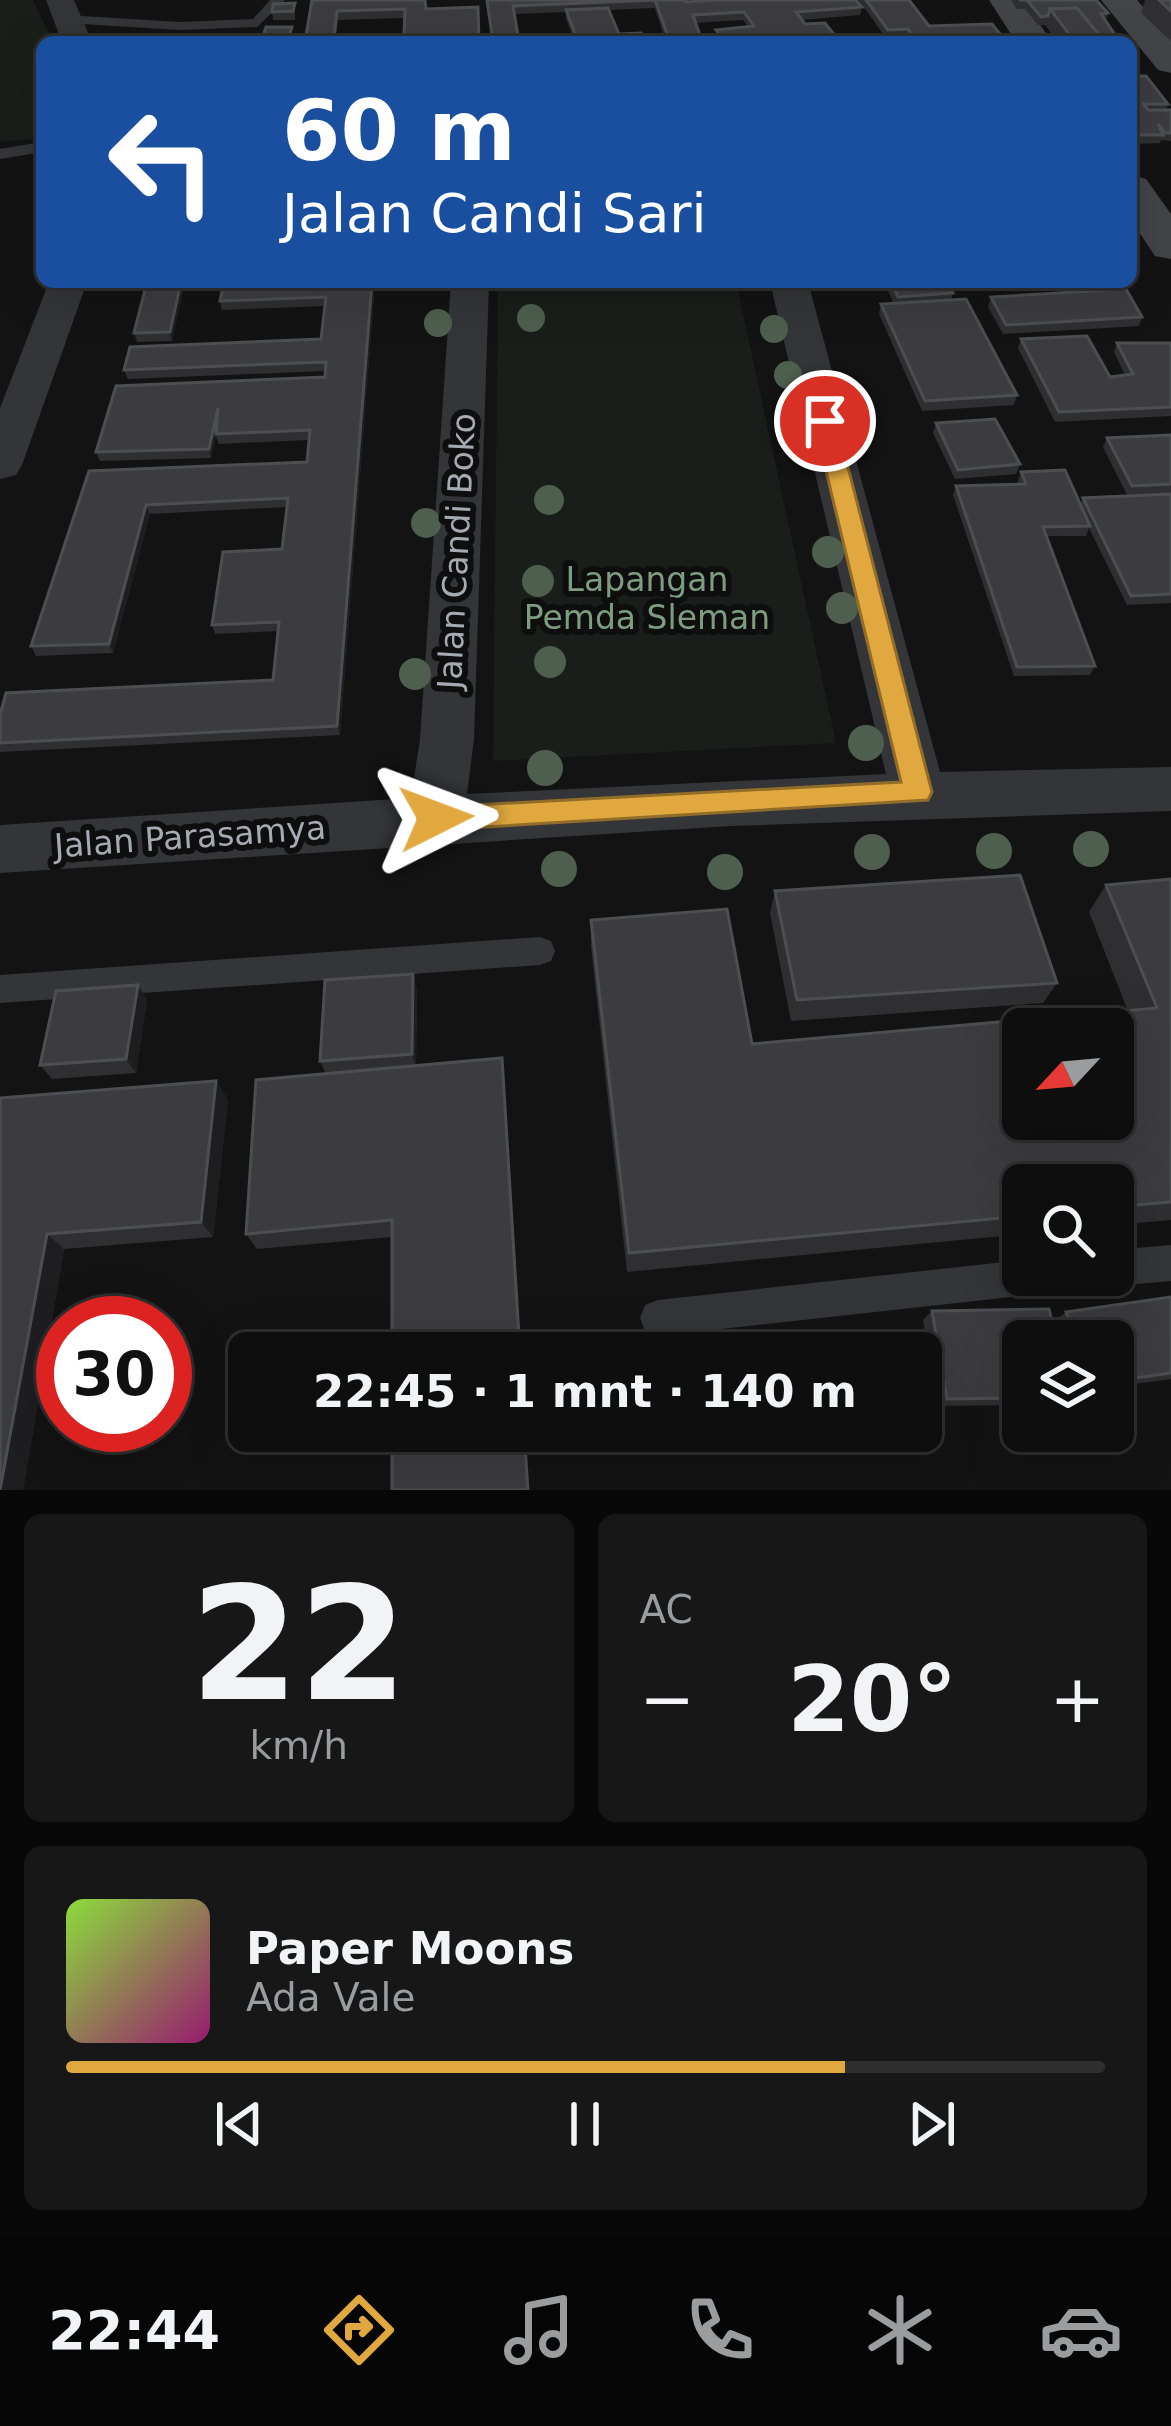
<!DOCTYPE html>
<html lang="id">
<meta charset="utf-8">
<style>
body{margin:0;font-family:"DejaVu Sans",sans-serif;background:#171718;color:#f1f3f6;height:100vh;display:flex;flex-direction:column;font-size:45px;white-space:nowrap}
*{box-sizing:border-box;margin:0}
p{font-size:39px;color:#9b9c9e}
.icon{flex:none;width:66px;height:66px;fill:none;stroke:currentColor;stroke-width:2;stroke-linecap:round;stroke-linejoin:round}
.map{position:relative;height:1490px;overflow:hidden}
.drawer{display:flex;flex-direction:column;gap:24px;padding:24px;background:#080808;flex:1}
.drawer>*{flex:none}
.top-card{position:absolute;left:36px;top:36px;width:1101px;height:252px;border-radius:18px;box-shadow:0 12px 48px #0002,0 0 0 3px #2e2e2f;background:#1a4fa0;color:#fff;overflow:hidden}
.needle{width:78px;rotate:244deg}
.tools{position:absolute;left:1002px;top:1008px;display:grid;gap:24px}
.tools a{display:grid;place-items:center;width:132px;height:132px;border-radius:18px;background:#0e0e0f;box-shadow:0 12px 48px #0002,0 0 0 3px #2e2e2f;font-size:60px}
.speed{position:absolute;left:36px;top:1296px;display:flex;gap:24px;font-size:60px;font-weight:700;text-align:center}
.speed>*{display:grid;place-content:center;width:156px;height:156px;border-radius:50%;background:#0e0e0f;box-shadow:0 12px 48px #0002,0 0 0 3px #2e2e2f;line-height:1}
.speed .limit{border:18px solid #d22;background:#fff;color:#111}
.pin{position:absolute;display:grid;place-items:center;width:102px;height:102px;color:#fff;margin:-51px;border:6px solid #fff;border-radius:50%;box-shadow:0 3px 12px #0007}
.me{position:absolute;width:132px;margin:-66px;rotate:87deg;stroke-linejoin:round;filter:drop-shadow(0 0 9px #0008)}
.turn{display:flex;align-items:center;gap:42px;height:252px;padding:0 48px;font-size:54px}
.turn .icon{width:156px;height:156px;stroke-width:2.5}
.turn b{display:block;font-size:84px;line-height:102px}
.big{font-size:90px;font-weight:800;line-height:1.1}
.drawer .tile{flex:1;display:flex;flex-direction:column;justify-content:center;gap:18px;min-width:0;padding:0 42px;border-radius:18px;background:#171718}
.drawer .dial{align-items:center;gap:0}
.dial b{font-size:156px;line-height:1}
.song{display:flex;align-items:center;gap:36px}
.cover{width:144px;height:144px;border-radius:18px;background:linear-gradient(135deg,hsl(90 70% 55%),hsl(320 70% 35%))}
.played{height:12px;border-radius:6px;background:linear-gradient(90deg,#e0a83f 75%,#2e2e2f 75%)}
.keys{display:flex;justify-content:space-around;direction:ltr}
.heat{display:flex;justify-content:space-between;align-items:center;font-size:66px;direction:ltr}
.drawer .tiles{flex:1;display:grid;gap:24px;grid-template-columns:1fr 1fr}
.tile:last-child{grid-column:span 2}
.trip{position:absolute;left:228px;top:1332px;width:714px;height:120px;border-radius:18px;background:#0e0e0f;box-shadow:0 12px 48px #0002,0 0 0 3px #2e2e2f;font-weight:800;line-height:120px;text-align:center}
.tab-bar{display:flex;height:192px;justify-content:space-around;align-items:center;background:#060606;color:#9b9c9e}
.tab-bar .icon{width:84px;height:84px}
.tab-bar .selected{color:#e0a83f}
.tab-bar b{font-size:54px;color:#f1f3f6}
.map>svg:first-child{display:block}
.green{fill:#191e1a}
.lines{fill:none;stroke-linecap:round;stroke-linejoin:round}
.service{fill:#343539;fill-rule:evenodd}
.minor{fill:#343539;fill-rule:evenodd}
.secondary{fill:#424448;fill-rule:evenodd}
.tree{fill:#4e5e4f}
.wall{fill:#2f2f32;fill-rule:evenodd}
.shaded-wall{fill:#1e1e20}
.building{fill:#3c3c40;stroke:#4c4e52;stroke-width:3;fill-rule:evenodd}
.route{fill:#e0a83f;stroke:#926d29;stroke-width:3}
.labels{text-anchor:middle;stroke-width:12;stroke-linejoin:round;paint-order:stroke}
.street-label{font-size:33px;fill:#a5aab3;stroke:#0e0e0f}
.park-label{font-size:33px;fill:#7e9c80;stroke:#0e0e0f}
</style>
<div class="map">
<svg width="1171" height="1490" viewBox="0 0 1171 1490">
<rect width="100%" height="100%" fill="#131314"/>
<!-- green -->
<g class="green">
<polygon points="0,0 33,0 53,42 42,42 42,138 0,142"/>
<polygon points="498,282 736,282 836,743 493,761"/>
</g>
<g class="lines">
<!-- service -->
<g class="service">
<polygon points="270,0 285,0 257,27 180,30 65,23 58,19 65,15 180,22 253,19"/>
<polygon points="42,142 42,152 0,159 0,149"/>
<polygon points="540,937 551,941 555,951 551,961 540,965 0,1003 0,975"/>
<polygon points="1171,1245 1171,1281 1113,1286 1100,1281 1098,1275 1113,1275 1113,1250"/>
<polygon points="1023,1260 1023,1275 1066,1275 1061,1288 1048,1293 658,1336 645,1331 640,1318 645,1305 658,1300"/>
</g>
<!-- minor -->
<g class="minor">
<polygon points="46,0 74,0 92,42 62,42"/>
<polygon points="49,282 87,282 22,465 16,475 0,479 0,408"/>
<polygon points="451,282 489,282 474,739 467,794 886,774 770,282 808,282 940,772 1171,767 1171,811 731,826 0,873 0,825 411,798 420,739"/>
</g>
<!-- secondary -->
<g class="secondary">
<polygon points="989,0 1023,0 1052,42 1016,42"/>
<polygon points="1101,0 1137,0 1171,39 1171,73 1158,70"/>
<polygon points="1131,175 1146,179 1171,214 1171,259 1155,256 1131,220"/>
</g>
</g>
<!-- trees -->
<g class="tree">
<circle cx="531" cy="318" r="14"/>
<circle cx="438" cy="323" r="14"/>
<circle cx="774" cy="329" r="14"/>
<circle cx="788" cy="375" r="14"/>
<circle cx="549" cy="500" r="15"/>
<circle cx="426" cy="523" r="15"/>
<circle cx="828" cy="552" r="16"/>
<circle cx="538" cy="581" r="16"/>
<circle cx="842" cy="608" r="16"/>
<circle cx="550" cy="662" r="16"/>
<circle cx="415" cy="674" r="16"/>
<circle cx="866" cy="743" r="18"/>
<circle cx="545" cy="768" r="18"/>
<circle cx="1091" cy="849" r="18"/>
<circle cx="994" cy="851" r="18"/>
<circle cx="872" cy="852" r="18"/>
<circle cx="559" cy="869" r="18"/>
<circle cx="725" cy="872" r="18"/>
</g>
<!-- wall -->
<g class="wall">
<path d="M312 0 426 9 479 42H305ZM404 18V35L336 37 338 20Z"/>
<polygon points="487,0 686,0 686,2 862,7 860,15 801,20 805,24 837,38 837,42 718,42 716,38 716,30 748,27 743,20 696,23 702,42 666,42 655,8 609,10 619,34 573,37 566,19 566,12 514,14"/>
<polygon points="859,0 909,0 929,26 1004,39 1003,42 910,42 907,37 886,38"/>
<polygon points="1011,0 1096,0 1108,13 1106,21 1120,42 1058,42 1045,25 1038,25 1025,9 1017,9"/>
<polygon points="1145,0 1171,0 1171,41 1141,13"/>
<polygon points="295,3 295,20 273,20 272,12"/>
<polygon points="1131,76 1168,104 1166,110 1171,110 1171,141 1161,140 1160,143 1131,144"/>
<polygon points="185,282 172,341 137,342 134,333"/>
<polygon points="224,282 375,282 340,735 0,752 0,715 273,680 278,631 215,634 212,625 282,549 287,507 150,514 113,653 36,656 31,646 89,471 307,462 309,440 219,444 216,436 211,458 100,461 96,452 325,377 325,371 128,379 124,370 321,339 325,306 222,310 220,301"/>
<polygon points="884,282 947,282 953,293 951,300 1017,395 1014,405 922,411 879,314 881,304 894,304"/>
<polygon points="1026,282 1126,282 1125,285 1028,287"/>
<polygon points="991,297 1142,317 1139,326 1003,334 988,307"/>
<polygon points="1021,339 1110,377 1125,375 1114,352 1117,343 1171,343 1171,416 1055,422 1018,348"/>
<polygon points="936,423 1020,464 1016,474 955,479 933,433"/>
<polygon points="1171,435 1171,493 1127,495 1103,447 1107,438"/>
<polygon points="1021,472 1080,505 1083,498 1171,494 1171,603 1127,605 1089,528 1086,536 1046,536 1095,666 1090,675 1014,676 953,495 956,486 1019,485 1018,481"/>
<polygon points="1171,879 1171,1220 1113,1225 1113,1185 1023,1185 1023,1234 627,1272 591,947 591,920 752,1044 1128,1011 1089,912 1106,885"/>
<polygon points="775,891 1057,983 1043,1003 791,1021 770,913"/>
<polygon points="417,989 416,1066 504,1077 521,1353 392,1353 392,1237 257,1249 246,1234 326,1074 320,1061"/>
<polygon points="147,1000 136,1073 52,1079 40,1065"/>
<polygon points="216,1081 228,1100 213,1237 64,1249 23,1490 0,1490 0,1098"/>
<polygon points="1171,1297 1171,1379 1113,1387 1113,1341 1061,1341 1054,1321 1066,1312"/>
<polygon points="932,1311 1023,1341 1023,1405 938,1406 923,1320"/>
</g>
<!-- shaded-wall -->
<g class="shaded-wall">
<polygon points="181,282 185,282 172,341 170,332"/>
<polygon points="372,282 375,282 340,735 337,726"/>
<polygon points="218,408 220,417 211,458 209,449"/>
<polygon points="146,505 150,514 113,653 109,644"/>
<polygon points="413,974 417,989 416,1068 412,1054"/>
<polygon points="138,985 147,1000 136,1073 126,1059"/>
<polygon points="502,1058 504,1077 521,1353 520,1353"/>
<polygon points="216,1081 228,1100 213,1237 201,1222"/>
<polygon points="47,1234 64,1249 23,1490 0,1490"/>
</g>
<!-- building -->
<g class="building">
<path d="M312 0H425L426 9 478 7 479 42H305ZM405 9 404 35 334 37 337 11Z"/>
<polygon points="487,0 686,0 686,2 714,0 856,0 862,7 796,12 805,24 825,23 837,38 801,42 724,42 716,30 754,26 744,12 693,15 702,41 670,42 655,0 513,6 519,42 493,42"/>
<polygon points="866,0 909,0 929,26 992,24 1004,39 982,41 983,42 917,42 908,29 888,30"/>
<polygon points="1019,0 1096,0 1108,13 1101,14 1120,42 1099,42 1101,37 1077,8 1050,9 1048,16 1041,17 1027,0"/>
<polygon points="1159,0 1171,0 1171,11"/>
<polygon points="295,3 293,11 272,12 273,4"/>
<polygon points="608,8 619,34 641,33 646,42 545,42 544,39 576,36 566,10"/>
<polygon points="1077,8 1101,37 1072,38 1050,9"/>
<polygon points="266,27 292,27 287,42 261,42"/>
<polygon points="1131,76 1146,76 1168,104 1144,104 1148,110 1171,110 1171,133 1165,133 1158,124 1163,135 1131,135"/>
<polygon points="147,282 181,282 170,332 134,333"/>
<polygon points="224,282 372,282 337,726 0,743 0,715 6,693 273,680 279,622 212,625 223,552 282,549 288,498 146,505 109,644 31,646 89,471 307,462 310,430 216,434 218,408 209,449 96,452 116,386 325,377 326,362 124,370 130,347 321,339 326,297 220,301"/>
<polygon points="891,282 947,282 953,293 898,297"/>
<polygon points="1126,289 1142,317 1006,325 991,297"/>
<polygon points="966,299 1017,395 925,401 881,304"/>
<polygon points="1087,336 1110,377 1133,374 1117,343 1171,343 1171,407 1059,412 1021,339"/>
<polygon points="995,419 1020,464 958,470 936,423"/>
<polygon points="1171,435 1171,484 1132,486 1107,438"/>
<polygon points="1065,470 1090,526 1043,527 1095,666 1017,667 956,486 1026,484 1021,472"/>
<polygon points="1171,494 1171,594 1131,596 1083,498"/>
<polygon points="1020,875 1057,983 797,1000 775,891"/>
<path d="M1171 879V1202L1113 1207V1185H1023V1216L629 1253 591 920 727 909 752 1044 1157 1008 1106 885ZM1023 1029H1113V1119H1023Z"/>
<polygon points="413,974 412,1054 320,1061 325,980"/>
<polygon points="138,985 126,1059 40,1065 56,991"/>
<polygon points="502,1058 520,1353 392,1353 392,1220 246,1234 256,1080"/>
<polygon points="216,1081 201,1222 47,1234 0,1490 0,1098"/>
<polygon points="1171,1297 1171,1373 1113,1381 1113,1341 1076,1341 1066,1312"/>
<polygon points="1049,1309 1057,1341 1023,1341 1023,1398 947,1399 932,1311"/>
<polygon points="392,1431 524,1431 528,1490 392,1490"/>
</g>
<!-- route -->
<polygon class="route" points="825,414 836,421 932,792 928,800 436,830 426,827 422,818 426,810 436,807 901,782 814,421"/>
<g class="labels">
<!-- street labels -->
<g class="street-label">
<text transform="translate(456 551) rotate(-87)" y="12">Jalan Candi Boko</text>
<text transform="translate(190 836) rotate(-4)" y="12">Jalan Parasamya</text>
</g>
<!-- park labels -->
<g class="park-label">
<text x="647" y="591">Lapangan<tspan x="647" dy="38">Pemda Sleman</tspan></text>
</g>
</g>
</svg>
<div class="tools">
<a><svg class="needle" viewBox="-14 -14 28 28"><path d="M0-13l5 13h-10z" fill="#e53935"/><path d="M0 13l5-13h-10z" fill="#9b9c9e"/></svg></a>
<a><svg class="icon" aria-label="search" viewBox="0 0 24 24"><circle cx="10" cy="10" r="6"/><path d="M15 15l6 6"/></svg></a>
<a><svg class="icon" aria-label="layers" viewBox="0 0 24 24"><path d="M12 4l9 5-9 5-9-5zM3 14l9 5 9-5"/></svg></a>
</div>
<div class="speed"><div class="limit">30</div></div>
<div class="pin" style="left:825px;top:421px;background:#d93025"><svg class="icon" aria-label="arrive" viewBox="0 0 24 24"><path d="M6 21V4h12l-3 4 3 4H6"/></svg></div>
<svg class="me" style="left:436px;top:818px" viewBox="-20 -20 40 40"><path d="M0-17L14 15 0 8-14 15z" fill="#e0a83f" stroke="#fff" stroke-width="4"/></svg>
<div class="trip">22:45 · 1 mnt · 140 m</div>
<div class="top-card">
<div class="turn"><svg class="icon" aria-label="left" viewBox="0 0 24 24"><path d="M17 20v-9H6M10 6l-5 5 5 5"/></svg><div><b>60 m</b>Jalan Candi Sari</div></div>
</div>
</div>
<section class="drawer">
<div class="tiles">
<div class="tile dial"><b>22</b><p>km/h</p></div>
<div class="tile"><p>AC</p>
<div class="heat"><a>−</a><b class="big">20°</b><a>+</a></div>
</div>
<div class="tile">
<div class="song"><i class="cover"></i><div><b>Paper Moons</b><p>Ada Vale</p></div></div>
<div class="played"></div>
<div class="keys"><svg class="icon" aria-label="previous" viewBox="0 0 24 24"><path d="M18 5L8 12l10 7zM5 5v14"/></svg><svg class="icon" aria-label="pause" viewBox="0 0 24 24"><path d="M8 5v14M16 5v14"/></svg><svg class="icon" aria-label="next" viewBox="0 0 24 24"><path d="M6 5l10 7-10 7zM19 5v14"/></svg></div>
</div>
</div>
</section>
<nav class="tab-bar">
<b>22:44</b>
<svg class="icon selected" aria-label="directions" viewBox="0 0 24 24"><path d="M12 3l9 9-9 9-9-9zM9 14v-3h6M13 9l2 2-2 2"/></svg>
<svg class="icon" aria-label="music" viewBox="0 0 24 24"><path d="M9 18V5l10-2v13"/><circle cx="6" cy="18" r="3"/><circle cx="16" cy="16" r="3"/></svg>
<svg class="icon" aria-label="phone" viewBox="0 0 24 24"><path d="M5 4h4l2 5-3 2q2 4 5 5l2-3 5 2v4C11 20 4 13 5 4z"/></svg>
<svg class="icon" aria-label="climate" viewBox="0 0 24 24"><path d="M12 3v18M4 7l16 10M4 17L20 7"/></svg>
<svg class="icon" aria-label="car" viewBox="0 0 24 24"><path d="M5 17H2v-5l4-1 3-4h7l3 4 3 1v5h-3M9 17h6M6 11h13"/><circle cx="7" cy="17" r="2"/><circle cx="17" cy="17" r="2"/></svg>
</nav>
